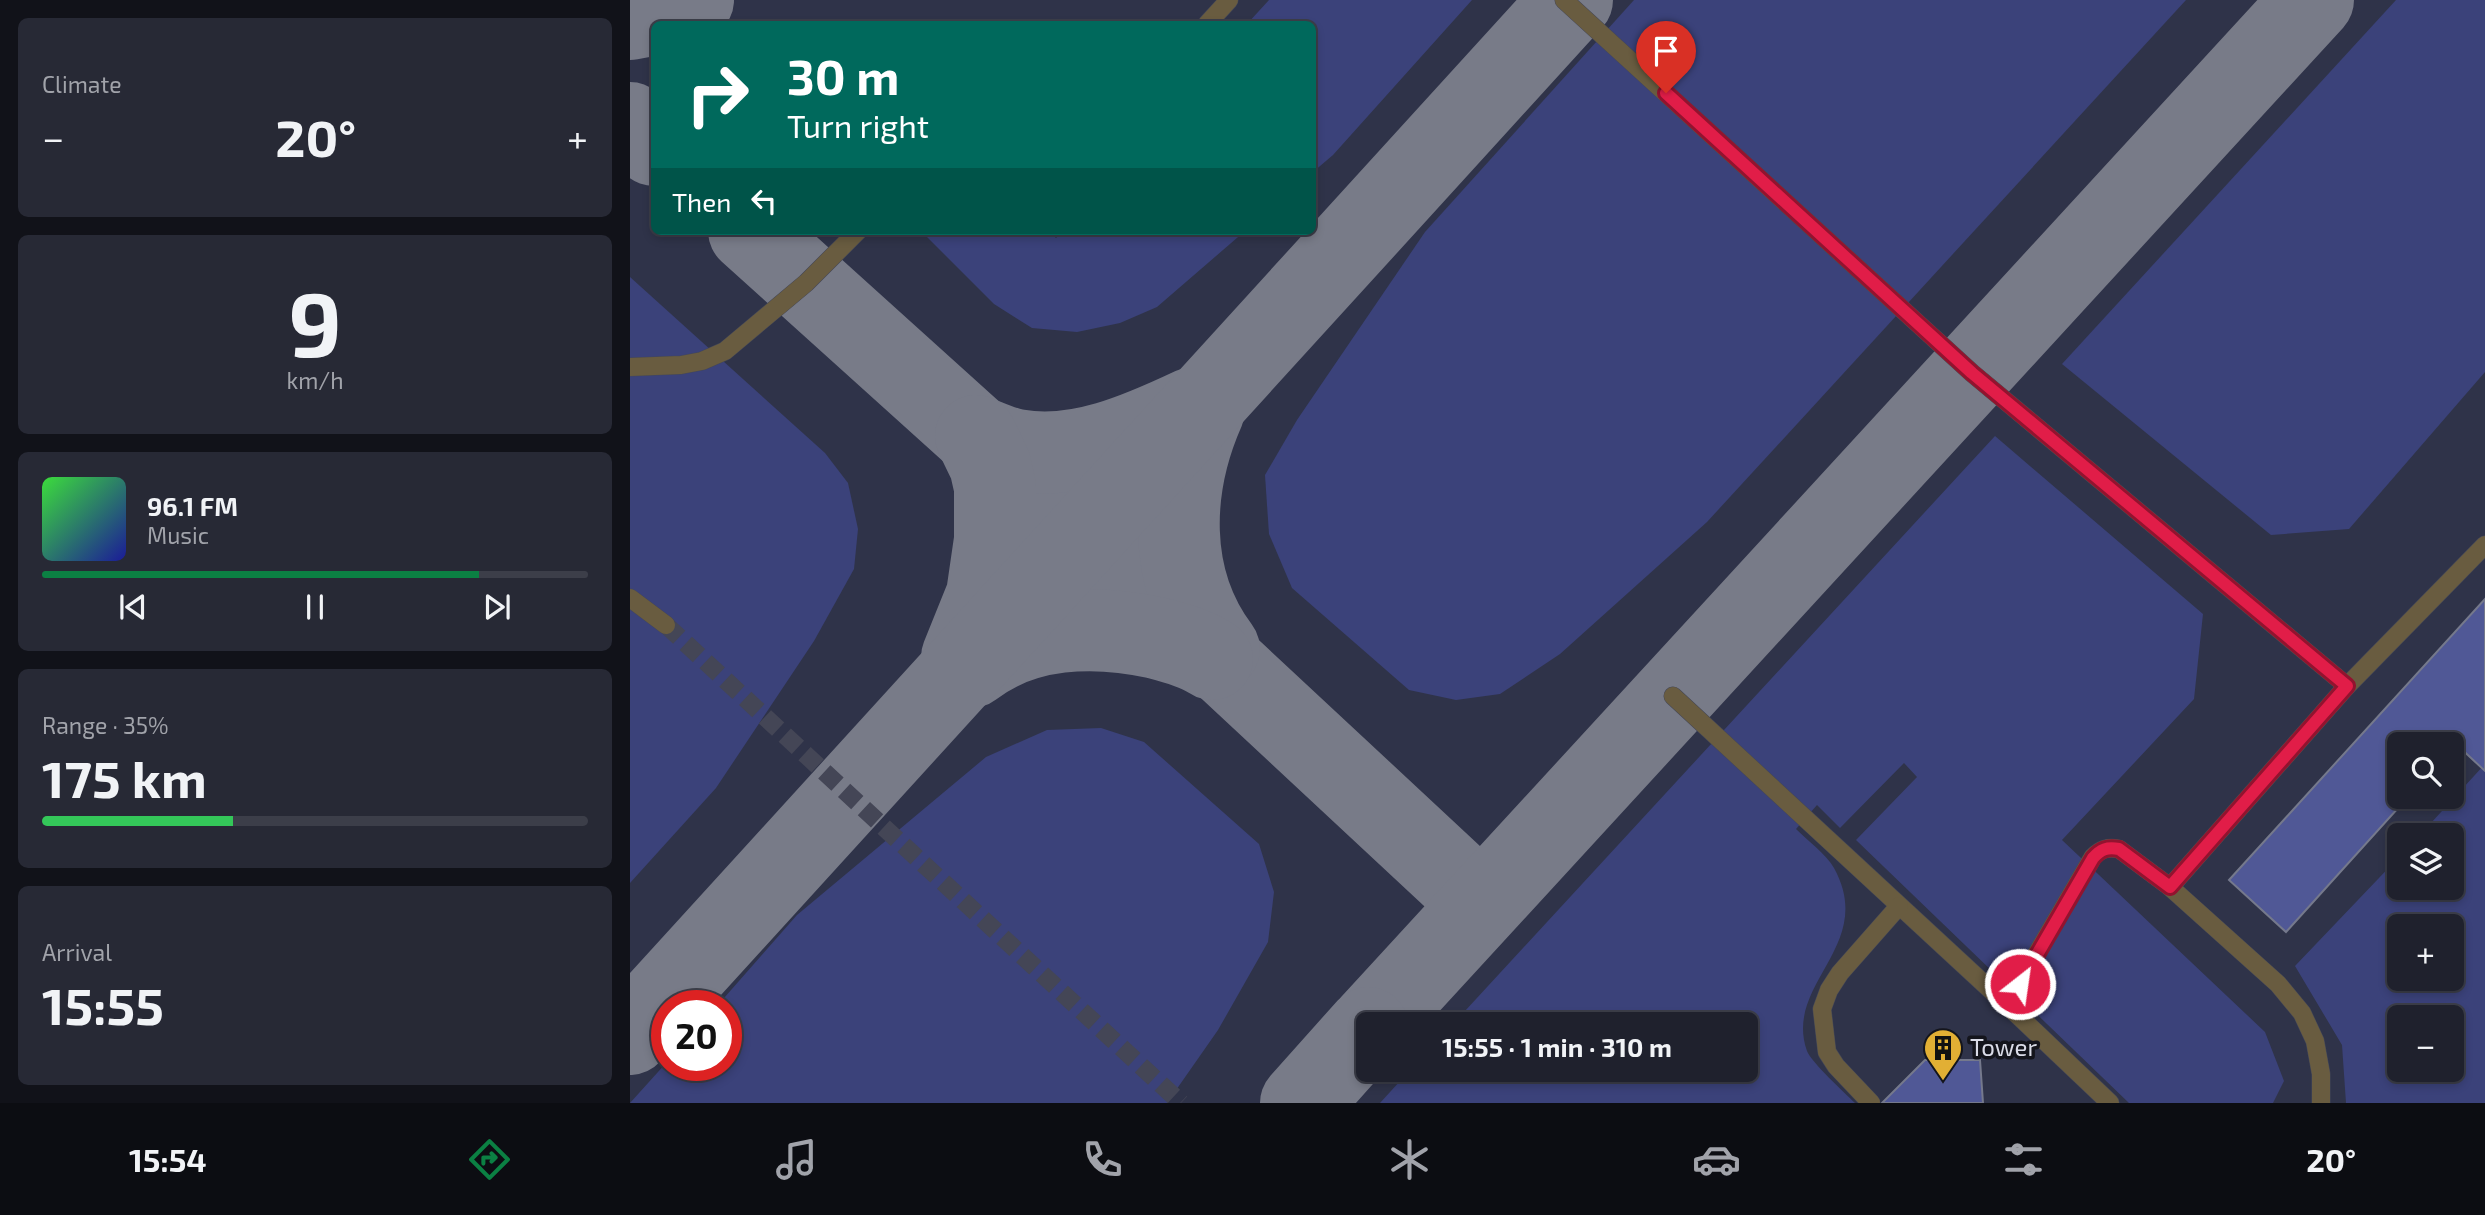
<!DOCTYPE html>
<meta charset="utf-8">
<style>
body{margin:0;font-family:"Exo 2",sans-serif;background:#272935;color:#f1f3f6;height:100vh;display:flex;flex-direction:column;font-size:26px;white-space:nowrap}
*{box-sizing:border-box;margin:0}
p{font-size:23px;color:#a1a3aa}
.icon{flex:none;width:38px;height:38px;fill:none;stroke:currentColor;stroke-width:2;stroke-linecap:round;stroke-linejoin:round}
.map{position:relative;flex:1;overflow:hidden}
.details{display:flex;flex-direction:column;gap:18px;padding:18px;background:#111219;width:630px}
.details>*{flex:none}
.top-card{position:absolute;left:21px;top:21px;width:665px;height:214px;border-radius:10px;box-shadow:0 4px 10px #0003,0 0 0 2px #3c3e49;background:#00695c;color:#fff;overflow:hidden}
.controls{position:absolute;left:1757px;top:732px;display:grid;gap:14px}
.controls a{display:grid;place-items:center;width:77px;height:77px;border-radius:10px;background:#1f212d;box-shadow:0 4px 10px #0003,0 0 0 2px #3c3e49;font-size:35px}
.speed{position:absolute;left:21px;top:990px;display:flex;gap:14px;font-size:35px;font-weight:700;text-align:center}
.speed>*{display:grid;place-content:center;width:91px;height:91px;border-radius:50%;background:#1f212d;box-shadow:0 4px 10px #0003,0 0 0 2px #3c3e49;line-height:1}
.speed .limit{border:10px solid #d22;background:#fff;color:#111}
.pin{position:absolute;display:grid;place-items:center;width:60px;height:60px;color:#fff;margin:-72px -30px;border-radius:50% 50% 50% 0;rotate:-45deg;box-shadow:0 0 7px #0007}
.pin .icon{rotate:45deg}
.me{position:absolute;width:77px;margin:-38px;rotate:30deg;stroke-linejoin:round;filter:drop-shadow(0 0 5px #0008)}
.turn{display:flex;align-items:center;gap:24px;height:147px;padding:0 21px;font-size:32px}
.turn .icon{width:91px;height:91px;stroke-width:2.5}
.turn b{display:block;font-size:49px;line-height:60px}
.then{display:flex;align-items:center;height:66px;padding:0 21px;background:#0003;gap:14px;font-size:26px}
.big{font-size:52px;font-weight:700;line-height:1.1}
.details .card{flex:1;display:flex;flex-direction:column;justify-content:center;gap:10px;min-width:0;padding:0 24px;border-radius:10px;background:#272935}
.details .dial{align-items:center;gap:0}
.dial b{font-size:91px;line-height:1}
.song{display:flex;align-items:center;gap:21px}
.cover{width:84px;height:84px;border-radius:10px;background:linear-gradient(135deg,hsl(120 70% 55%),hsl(240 70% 35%))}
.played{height:7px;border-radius:4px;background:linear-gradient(90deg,#0b8043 80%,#3c3e49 80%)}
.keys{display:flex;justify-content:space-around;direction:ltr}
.heat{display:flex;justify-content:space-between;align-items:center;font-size:38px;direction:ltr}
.charge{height:10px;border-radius:5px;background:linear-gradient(90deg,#34c759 35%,#3c3e49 0)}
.trip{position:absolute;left:726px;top:1012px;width:402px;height:70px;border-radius:10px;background:#1f212d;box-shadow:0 4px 10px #0003,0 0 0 2px #3c3e49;font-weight:700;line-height:70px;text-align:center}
.tab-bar{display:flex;height:112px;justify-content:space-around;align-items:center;background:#0c0d12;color:#a1a3aa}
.tab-bar .icon{width:49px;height:49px}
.tab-bar .on{color:#0b8043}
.tab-bar b{font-size:32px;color:#f1f3f6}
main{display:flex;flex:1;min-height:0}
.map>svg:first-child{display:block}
.built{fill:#2f3349;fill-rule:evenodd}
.green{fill:#3b427a;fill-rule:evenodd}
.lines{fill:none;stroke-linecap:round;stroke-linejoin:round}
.taxiway{stroke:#787b88;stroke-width:82}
.building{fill:#505896;stroke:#75798c;stroke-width:2}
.minor-tunnel{stroke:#444656;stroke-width:18;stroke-dasharray:18 9;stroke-linecap:butt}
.minor-casing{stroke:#454857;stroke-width:19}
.minor{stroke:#695c40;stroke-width:18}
.route-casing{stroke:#92132f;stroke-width:18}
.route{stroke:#e11d48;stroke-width:12}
.labels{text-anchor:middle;stroke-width:7;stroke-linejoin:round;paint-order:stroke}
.poi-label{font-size:24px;fill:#dadce7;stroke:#14151c;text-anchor:start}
</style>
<main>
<section class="details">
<div class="card"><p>Climate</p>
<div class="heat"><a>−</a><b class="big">20°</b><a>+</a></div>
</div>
<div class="card dial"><b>9</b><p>km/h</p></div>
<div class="card">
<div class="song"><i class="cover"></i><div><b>96.1 FM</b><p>Music</p></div></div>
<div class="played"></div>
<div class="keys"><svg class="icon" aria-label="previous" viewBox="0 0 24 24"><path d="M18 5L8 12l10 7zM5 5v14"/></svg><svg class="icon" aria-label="pause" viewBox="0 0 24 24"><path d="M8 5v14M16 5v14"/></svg><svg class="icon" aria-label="next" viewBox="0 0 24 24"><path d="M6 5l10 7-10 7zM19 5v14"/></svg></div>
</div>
<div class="card"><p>Range · 35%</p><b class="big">175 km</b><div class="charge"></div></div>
<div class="card"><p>Arrival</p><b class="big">15:55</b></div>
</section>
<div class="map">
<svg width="1855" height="1103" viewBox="0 0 1855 1103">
<rect width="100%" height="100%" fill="#292c3c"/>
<!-- built -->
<path class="built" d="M0 0H1855V1103H0ZM24 24H682V231H24ZM1769 744H1822V796H1769ZM1769 835H1822V887H1769ZM1769 926H1822V978H1769ZM37 1006H96V1066H37ZM1769 1017H1822V1069H1769ZM738 1024H1116V1069H738Z"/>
<!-- green -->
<g class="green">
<polygon points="639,0 842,0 703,155 683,172 682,24 617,24"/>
<polygon points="1004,0 1556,0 1077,522 930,654 870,694 826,700 779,690 662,588 639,534 635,475 667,420 795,232"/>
<polygon points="1766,0 1855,0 1855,372 1719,529 1641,535 1432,364"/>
<polygon points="291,231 418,231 426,238 433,231 615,231 527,307 490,323 447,332 402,328 364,304"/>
<polygon points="0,277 195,453 218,483 228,529 224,569 184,641 86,788 0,883"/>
<path d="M1365 436 1573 614 1564 699 1432 840 1635 1032 1654 1081 1643 1103H1499L1226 840 1287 777 1274 763 1210 828 1187 805 1166 829C1178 841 1196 854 1204 868 1247 946 1153 983 1177 1051 1181 1062 1215 1093 1225 1103H750L781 1069H1116V1024H823Z"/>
<polygon points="471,728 514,742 629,844 644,892 638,942 588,1030 537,1103 0,1103 37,1062 37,1066 96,1066 96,1006 87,1006 167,915 356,757 417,730"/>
<path d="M1855 764V1103H1716L1712 1045 1665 966 1769 857V887H1822V835H1790ZM1769 926H1822V978H1769ZM1769 1017H1822V1069H1769Z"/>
</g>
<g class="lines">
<!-- taxiway -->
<g class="taxiway">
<polyline points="0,19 16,16 63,0"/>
<polyline points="0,123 24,145"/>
<polyline points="119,231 456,535 851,903"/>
<path d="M574 410C540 487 536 579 589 649"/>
<path d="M346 436C359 441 373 448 387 450 447 461 510 433 563 408"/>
<polyline points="332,657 357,595 365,540 365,487 360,465 346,436"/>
<path d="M341 667C394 626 464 624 527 638 546 643 566 648 582 659"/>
<polyline points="742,1024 1683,0"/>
<polyline points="0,1034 942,0"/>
<polyline points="671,1103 738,1028"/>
</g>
</g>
<!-- building -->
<g class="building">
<polygon points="1855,599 1855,771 1826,744 1822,749 1822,744 1769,744 1769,796 1779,796 1656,932 1599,880"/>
<polygon points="1295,1060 1350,1060 1353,1103 1252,1103"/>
</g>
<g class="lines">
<!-- minor-tunnel -->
<polyline class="minor-tunnel" points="36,625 551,1103"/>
<defs>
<g id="minor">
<polyline points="934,0 1342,373 1717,686"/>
<polyline points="577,24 599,0"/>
<polyline points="0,367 51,365 72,361 95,351 176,283 228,231"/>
<polyline points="0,598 36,625"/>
<polyline points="1043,696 1377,1005 1480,1103"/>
<polyline points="1540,887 1717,686 1855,545"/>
<path d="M1377 1005 1463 857C1471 849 1477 847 1489 849L1540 887 1648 984 1672 1013 1685 1041 1691 1074V1103"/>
<polyline points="1241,1103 1206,1066 1197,1052 1192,1009 1199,990 1210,973 1269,906"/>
</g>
</defs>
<!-- minor casing -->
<use href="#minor" class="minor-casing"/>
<!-- minor -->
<use href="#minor" class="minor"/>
</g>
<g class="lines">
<defs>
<path id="route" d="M1036 93 1342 373 1717 686 1540 887 1489 849C1477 847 1471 849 1463 858L1390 984"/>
</defs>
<!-- route casing -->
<use href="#route" class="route-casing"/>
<!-- route -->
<use href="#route" class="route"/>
</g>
<!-- icons -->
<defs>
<symbol id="building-pin" viewBox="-11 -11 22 30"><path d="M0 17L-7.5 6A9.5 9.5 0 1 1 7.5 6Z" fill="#e2af34" stroke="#14151c"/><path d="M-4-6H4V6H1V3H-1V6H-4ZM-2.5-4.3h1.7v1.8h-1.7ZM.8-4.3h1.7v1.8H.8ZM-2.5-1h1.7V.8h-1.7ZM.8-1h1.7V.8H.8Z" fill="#111"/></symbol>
</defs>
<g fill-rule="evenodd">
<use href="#building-pin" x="1291" y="1026" width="44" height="60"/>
</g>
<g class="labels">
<!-- poi labels -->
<g class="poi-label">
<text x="1340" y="1056">Tower</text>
</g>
</g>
</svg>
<div class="controls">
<a><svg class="icon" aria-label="search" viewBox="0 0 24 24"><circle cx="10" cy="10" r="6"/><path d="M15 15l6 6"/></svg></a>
<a><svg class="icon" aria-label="layers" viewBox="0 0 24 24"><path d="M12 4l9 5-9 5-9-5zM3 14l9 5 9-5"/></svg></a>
<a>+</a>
<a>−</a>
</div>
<div class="speed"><div class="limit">20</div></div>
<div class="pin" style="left:1036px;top:93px;background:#d93025"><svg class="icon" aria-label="arrive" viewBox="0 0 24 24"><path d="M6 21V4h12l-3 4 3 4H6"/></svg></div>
<svg class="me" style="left:1390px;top:984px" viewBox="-20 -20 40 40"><circle r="17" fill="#e11d48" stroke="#fff" stroke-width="3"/><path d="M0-11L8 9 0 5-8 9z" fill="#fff"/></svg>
<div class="trip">15:55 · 1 min · 310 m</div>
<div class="top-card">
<div class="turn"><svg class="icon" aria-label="right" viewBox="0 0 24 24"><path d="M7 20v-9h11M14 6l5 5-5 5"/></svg><div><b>30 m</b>Turn right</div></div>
<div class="then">Then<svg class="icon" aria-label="left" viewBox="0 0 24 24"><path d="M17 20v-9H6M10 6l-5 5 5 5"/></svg></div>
</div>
</div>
</main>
<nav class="tab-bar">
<b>15:54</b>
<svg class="icon on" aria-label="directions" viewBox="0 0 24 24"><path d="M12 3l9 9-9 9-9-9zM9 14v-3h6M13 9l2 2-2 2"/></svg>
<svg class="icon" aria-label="music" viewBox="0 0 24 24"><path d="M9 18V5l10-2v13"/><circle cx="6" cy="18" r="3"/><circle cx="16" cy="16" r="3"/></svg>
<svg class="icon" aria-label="phone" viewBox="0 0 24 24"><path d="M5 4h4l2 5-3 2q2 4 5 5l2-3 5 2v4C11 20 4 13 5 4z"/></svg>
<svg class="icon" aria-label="climate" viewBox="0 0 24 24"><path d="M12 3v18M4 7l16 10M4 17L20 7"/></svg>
<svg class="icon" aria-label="car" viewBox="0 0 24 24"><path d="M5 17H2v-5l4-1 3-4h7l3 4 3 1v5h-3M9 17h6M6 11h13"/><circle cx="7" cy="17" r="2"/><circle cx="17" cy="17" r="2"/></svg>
<svg class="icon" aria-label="filters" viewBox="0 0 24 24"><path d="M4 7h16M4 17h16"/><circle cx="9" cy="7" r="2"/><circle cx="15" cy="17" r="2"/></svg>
<b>20°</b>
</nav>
